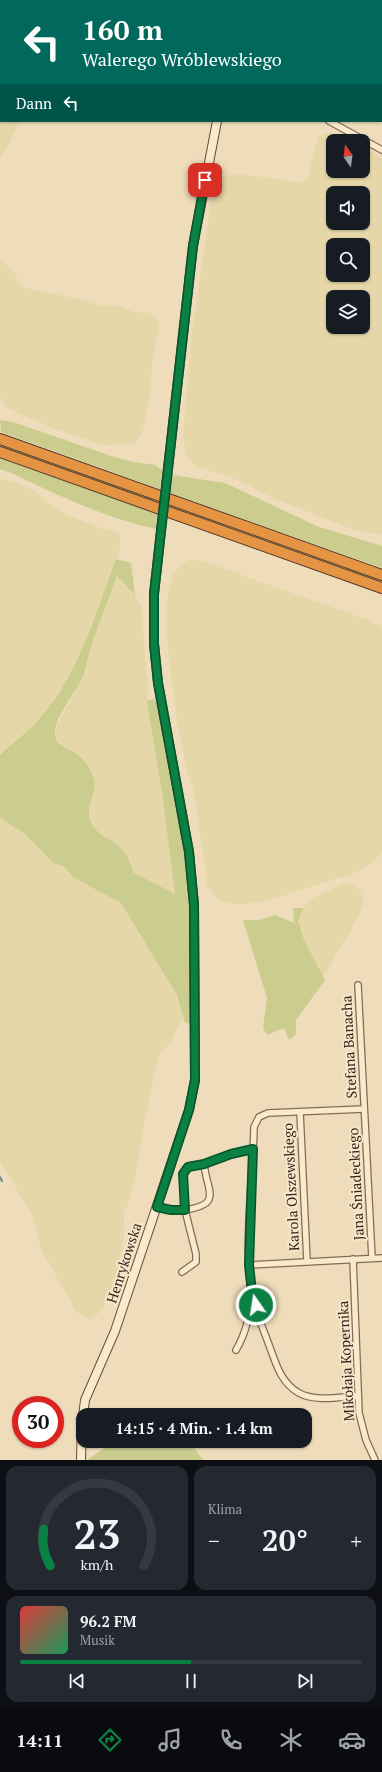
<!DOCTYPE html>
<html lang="de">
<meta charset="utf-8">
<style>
body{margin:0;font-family:"PT Serif",serif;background:#242831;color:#f1f3f6;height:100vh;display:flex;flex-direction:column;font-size:15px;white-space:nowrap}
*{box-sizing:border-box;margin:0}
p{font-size:13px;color:#9ea1a6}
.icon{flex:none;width:22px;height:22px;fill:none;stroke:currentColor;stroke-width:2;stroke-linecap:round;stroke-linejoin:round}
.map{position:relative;height:1460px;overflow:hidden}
.drawer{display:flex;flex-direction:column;gap:6px;padding:6px;background:#0d0f14;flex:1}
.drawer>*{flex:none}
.hud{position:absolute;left:0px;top:0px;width:382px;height:122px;box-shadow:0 1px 3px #0004;background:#00695c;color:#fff;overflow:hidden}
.needle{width:26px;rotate:346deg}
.controls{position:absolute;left:326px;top:134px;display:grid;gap:8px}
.controls a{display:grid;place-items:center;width:44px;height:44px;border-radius:8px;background:#171b24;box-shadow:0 1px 3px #0004;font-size:20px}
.speed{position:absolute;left:12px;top:1396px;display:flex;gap:8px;font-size:20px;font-weight:700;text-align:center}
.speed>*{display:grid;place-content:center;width:52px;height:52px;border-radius:50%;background:#171b24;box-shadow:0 1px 3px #0004;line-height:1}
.speed .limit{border:6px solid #d22;background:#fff;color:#111}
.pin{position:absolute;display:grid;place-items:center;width:34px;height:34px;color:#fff;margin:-17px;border-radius:8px;box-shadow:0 2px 6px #0006}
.me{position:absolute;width:44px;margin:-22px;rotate:347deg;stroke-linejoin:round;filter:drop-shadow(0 0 3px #0008)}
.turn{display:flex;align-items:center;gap:14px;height:84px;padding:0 16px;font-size:18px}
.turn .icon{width:52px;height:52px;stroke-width:2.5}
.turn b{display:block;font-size:28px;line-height:34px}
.then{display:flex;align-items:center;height:38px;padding:0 16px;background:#0003;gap:8px;font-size:15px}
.big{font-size:30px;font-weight:800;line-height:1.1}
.drawer .tile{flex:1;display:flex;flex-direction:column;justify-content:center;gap:6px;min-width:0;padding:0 14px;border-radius:12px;background:#242831}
.drawer .dial{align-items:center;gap:0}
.dial svg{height:104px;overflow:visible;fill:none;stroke:#363941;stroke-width:7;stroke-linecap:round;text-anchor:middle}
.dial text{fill:#f1f3f6;stroke:none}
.song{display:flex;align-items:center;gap:12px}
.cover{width:48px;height:48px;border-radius:6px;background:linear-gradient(135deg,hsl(0 70% 55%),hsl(150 70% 35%))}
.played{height:4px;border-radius:2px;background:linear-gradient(90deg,#0b8043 50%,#363941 50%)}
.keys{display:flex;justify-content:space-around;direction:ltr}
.heat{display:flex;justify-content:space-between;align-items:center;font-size:22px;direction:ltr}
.drawer .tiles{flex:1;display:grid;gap:6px;grid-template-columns:1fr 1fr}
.tile:last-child{grid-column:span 2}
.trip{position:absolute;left:76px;top:1408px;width:236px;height:40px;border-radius:12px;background:#171b24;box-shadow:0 1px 3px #0004;font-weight:800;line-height:40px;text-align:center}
.menu{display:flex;height:64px;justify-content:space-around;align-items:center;background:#090b0e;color:#9ea1a6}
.menu .icon{width:28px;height:28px}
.menu .on{color:#0b8043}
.menu b{font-size:18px;color:#f1f3f6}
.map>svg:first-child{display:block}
.farmland{fill:#e5d7a7;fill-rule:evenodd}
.green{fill:#cacd8e}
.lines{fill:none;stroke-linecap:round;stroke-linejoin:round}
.stream{stroke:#668d81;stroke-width:2}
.minor-casing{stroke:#866b54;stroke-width:8}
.secondary-casing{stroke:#684c37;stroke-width:10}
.motorway-casing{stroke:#533a29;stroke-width:12}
.minor{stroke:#faeacd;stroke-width:5.5}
.secondary{stroke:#faeacd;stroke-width:8}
.motorway{stroke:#e59444;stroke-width:10}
.secondary-bridge-casing{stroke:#684c37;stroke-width:10;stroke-linecap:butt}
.secondary-bridge{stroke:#faeacd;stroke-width:8}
.route-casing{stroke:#07532c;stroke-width:10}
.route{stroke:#0b8043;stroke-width:7}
.labels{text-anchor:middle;stroke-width:4;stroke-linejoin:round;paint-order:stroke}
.street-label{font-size:14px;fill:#34251a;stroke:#f6e7ca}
</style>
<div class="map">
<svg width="382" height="1460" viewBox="0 0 382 1460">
<rect width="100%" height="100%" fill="#efdcba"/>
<!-- farmland -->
<g class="farmland">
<polygon points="0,0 105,0 105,1 1,1 0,78"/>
<polygon points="0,89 1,121 21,121 0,160"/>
<path d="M328 133 337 134 352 141H333V171H363V147L382 158V535L354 530 271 497 238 480 195 466 188 459 185 450 183 435 191 338 213 190 218 180 226 175 239 174 303 183 306 181 308 178 313 155 319 136ZM333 193H363V223H333ZM333 245H363V275H333ZM333 297H363V327H333Z"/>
<polygon points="0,261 5,263 15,274 20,285 29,289 79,299 97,305 119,306 134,312 151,313 155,316 159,326 152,364 151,388 143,430 135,443 126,444 118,443 112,445 104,445 52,428 7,408 3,400 0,397"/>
<polygon points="0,479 12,481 32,490 57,509 72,517 97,527 118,533 120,537 120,548 88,634 77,661 64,684 50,706 33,726 0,755"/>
<polygon points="189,560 194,560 205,562 368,620 382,628 382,853 371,863 354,873 267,901 244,904 233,904 221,901 213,895 206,884 206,871 193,788 187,772 176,715 166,632 166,609 169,588 174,574 182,564"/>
<polygon points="118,575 135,595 141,606 148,687 147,701 162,792 175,894 134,873 130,861 122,849 96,830 91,823 88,807 92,799 91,771 84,761 77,754 58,743 55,737 56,727 80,682 91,648"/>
<polygon points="0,818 25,834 53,863 63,866 74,878 121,903 177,995 183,1017 171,1041 158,1057 144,1124 136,1173 131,1195 124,1213 124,1232 117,1274 111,1294 102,1310 91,1319 85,1318 77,1312 68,1297 41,1249 32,1215 0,1161"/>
<polygon points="345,883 353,885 360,890 364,904 357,919 323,977 304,940 298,921 303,908 311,899"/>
</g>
<!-- green -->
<g class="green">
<polygon points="0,420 13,422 111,456 133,462 155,465 162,470 160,489 1,432"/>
<polygon points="0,443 382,579 382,583 0,447"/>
<path d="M0 458 157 514 156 529C105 518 58 495 11 473L0 469Z"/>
<polygon points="172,475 225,483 319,527 382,546 382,568 170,493"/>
<path d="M116 559 131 563 135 595 117 576C109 599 99 623 91 647 87 659 86 671 80 682 73 696 52 721 55 736 56 746 71 749 78 755 85 760 92 771 94 780 97 796 83 808 92 824 98 836 113 840 122 849 128 856 131 865 134 873L175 894 162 792 147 701 156 698 188 875 192 906V1024L185 1023 177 995 121 903 74 878 63 866 53 863 25 834 0 818V755C18 739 36 725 50 706 82 663 97 609 116 559Z"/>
<polygon points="293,908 303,908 298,921 304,940 325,980 296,1020 296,1034 289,1040 284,1028 267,1035 263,1028 267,998 243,920 260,920 275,915 294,923"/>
<polygon points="115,1441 189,1441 203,1460 87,1460"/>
</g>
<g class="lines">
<!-- stream -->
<g class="stream">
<polyline points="381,0 382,1"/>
<polyline points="0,1177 2,1181"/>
</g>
<defs>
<g id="minor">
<polyline points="257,0 258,1"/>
<polyline points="381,65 382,65"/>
<polyline points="329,121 382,150"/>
<polyline points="358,985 372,1258"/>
<polyline points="300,1112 307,1261"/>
<polyline points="157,1207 171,1210 185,1210 183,1174 187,1167 204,1164 231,1154 253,1149"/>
<polyline points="353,1259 359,1413 366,1440 375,1460"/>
<polyline points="249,1265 382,1258"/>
<path d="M182 1272 196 1262V1254L185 1210C223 1204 207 1192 204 1164"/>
<path d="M236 1350C247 1331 249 1317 251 1295"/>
<path d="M358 1396C339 1397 316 1402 299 1393 280 1382 276 1363 269 1345 263 1328 254 1309 251 1290 244 1240 253 1179 254 1127L259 1117 268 1113 364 1109"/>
</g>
<g id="secondary">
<polyline points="248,1 248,0"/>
<polyline points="167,477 193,246 217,121"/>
<polyline points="81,1460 82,1424 85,1400 115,1331 189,1110 195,1080 194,905 189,852 158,683 154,644 154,594 161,530"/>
</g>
<g id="motorway">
<polyline points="0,439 382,575"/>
<polyline points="0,452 382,588"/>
</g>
</defs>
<!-- minor casing -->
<use href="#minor" class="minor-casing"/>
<!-- secondary casing -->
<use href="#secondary" class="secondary-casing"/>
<!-- motorway casing -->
<use href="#motorway" class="motorway-casing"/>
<!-- minor -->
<use href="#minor" class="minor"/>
<!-- secondary -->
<use href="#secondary" class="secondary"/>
<!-- motorway -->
<use href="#motorway" class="motorway"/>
<defs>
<polyline id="secondary-bridge" points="161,530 167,477"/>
</defs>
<!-- secondary-bridge casing -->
<use href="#secondary-bridge" class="secondary-bridge-casing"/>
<!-- secondary-bridge -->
<use href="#secondary-bridge" class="secondary-bridge"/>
</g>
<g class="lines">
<defs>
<polyline id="route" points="205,180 193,246 154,594 154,644 158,683 189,852 194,905 195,1080 189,1110 157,1207 171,1210 185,1210 183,1174 188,1167 204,1164 231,1154 253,1149 249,1265 252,1292 256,1305"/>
</defs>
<!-- route casing -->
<use href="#route" class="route-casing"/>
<!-- route -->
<use href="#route" class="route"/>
</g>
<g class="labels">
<!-- street labels -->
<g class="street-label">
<text transform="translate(349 1047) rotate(-93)" y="5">Stefana Banacha</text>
<text transform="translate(356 1184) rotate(-93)" y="5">Jana Śniadeckiego</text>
<text transform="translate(291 1187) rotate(-93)" y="5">Karola Olszewskiego</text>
<text transform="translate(124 1263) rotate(-72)" y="5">Henrykowska</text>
<text transform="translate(346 1361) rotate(-93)" y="5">Mikołaja Kopernika</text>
</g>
</g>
</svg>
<div class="controls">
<a><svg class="needle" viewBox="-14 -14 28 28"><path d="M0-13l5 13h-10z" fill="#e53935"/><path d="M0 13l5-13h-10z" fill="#9ea1a6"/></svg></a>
<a><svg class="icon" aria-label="sound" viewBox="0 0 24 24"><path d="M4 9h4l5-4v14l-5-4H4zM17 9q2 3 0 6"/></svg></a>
<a><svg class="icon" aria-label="search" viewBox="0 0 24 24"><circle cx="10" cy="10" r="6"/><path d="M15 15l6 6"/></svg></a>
<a><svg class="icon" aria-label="layers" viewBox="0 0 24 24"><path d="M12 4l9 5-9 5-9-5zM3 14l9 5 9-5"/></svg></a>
</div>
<div class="speed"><div class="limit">30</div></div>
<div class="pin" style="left:205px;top:180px;background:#d93025"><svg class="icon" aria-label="arrive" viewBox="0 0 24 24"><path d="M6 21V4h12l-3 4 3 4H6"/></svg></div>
<svg class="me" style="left:256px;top:1305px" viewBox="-20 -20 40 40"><circle r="17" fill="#0b8043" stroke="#fff" stroke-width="3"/><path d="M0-11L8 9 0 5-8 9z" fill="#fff"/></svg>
<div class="trip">14:15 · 4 Min. · 1.4 km</div>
<div class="hud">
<div class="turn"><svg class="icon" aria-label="left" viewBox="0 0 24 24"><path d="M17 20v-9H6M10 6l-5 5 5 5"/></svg><div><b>160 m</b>Walerego Wróblewskiego</div></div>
<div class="then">Dann<svg class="icon" aria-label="left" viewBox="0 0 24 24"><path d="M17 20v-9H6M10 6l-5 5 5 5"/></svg></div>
</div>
</div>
<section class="drawer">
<div class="tiles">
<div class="tile dial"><svg viewBox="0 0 100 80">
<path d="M14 69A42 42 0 1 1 86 69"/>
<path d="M14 69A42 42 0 0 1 9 41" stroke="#0b8043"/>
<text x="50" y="56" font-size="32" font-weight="700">23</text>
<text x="50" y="72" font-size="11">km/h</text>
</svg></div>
<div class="tile"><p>Klima</p>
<div class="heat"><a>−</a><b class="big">20°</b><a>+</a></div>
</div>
<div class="tile">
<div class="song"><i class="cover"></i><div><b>96.2 FM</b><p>Musik</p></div></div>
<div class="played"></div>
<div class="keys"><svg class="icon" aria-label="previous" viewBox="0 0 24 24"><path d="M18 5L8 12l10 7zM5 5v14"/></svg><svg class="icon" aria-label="pause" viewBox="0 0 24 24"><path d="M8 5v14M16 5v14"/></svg><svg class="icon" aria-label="next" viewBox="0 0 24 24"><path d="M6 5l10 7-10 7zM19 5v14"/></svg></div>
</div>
</div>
</section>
<nav class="menu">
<b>14:11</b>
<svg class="icon on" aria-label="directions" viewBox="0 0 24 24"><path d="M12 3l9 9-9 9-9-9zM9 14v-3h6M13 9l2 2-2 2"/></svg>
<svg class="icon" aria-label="music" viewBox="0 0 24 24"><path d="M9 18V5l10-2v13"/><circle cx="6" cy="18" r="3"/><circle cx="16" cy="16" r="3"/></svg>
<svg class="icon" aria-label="phone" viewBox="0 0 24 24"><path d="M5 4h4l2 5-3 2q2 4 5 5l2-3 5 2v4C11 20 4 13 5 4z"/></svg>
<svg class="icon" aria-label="climate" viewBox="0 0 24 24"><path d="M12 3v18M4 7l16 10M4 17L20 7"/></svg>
<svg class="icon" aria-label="car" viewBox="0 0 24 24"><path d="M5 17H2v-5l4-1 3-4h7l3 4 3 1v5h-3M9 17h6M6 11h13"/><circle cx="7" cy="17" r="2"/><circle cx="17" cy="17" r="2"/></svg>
</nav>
